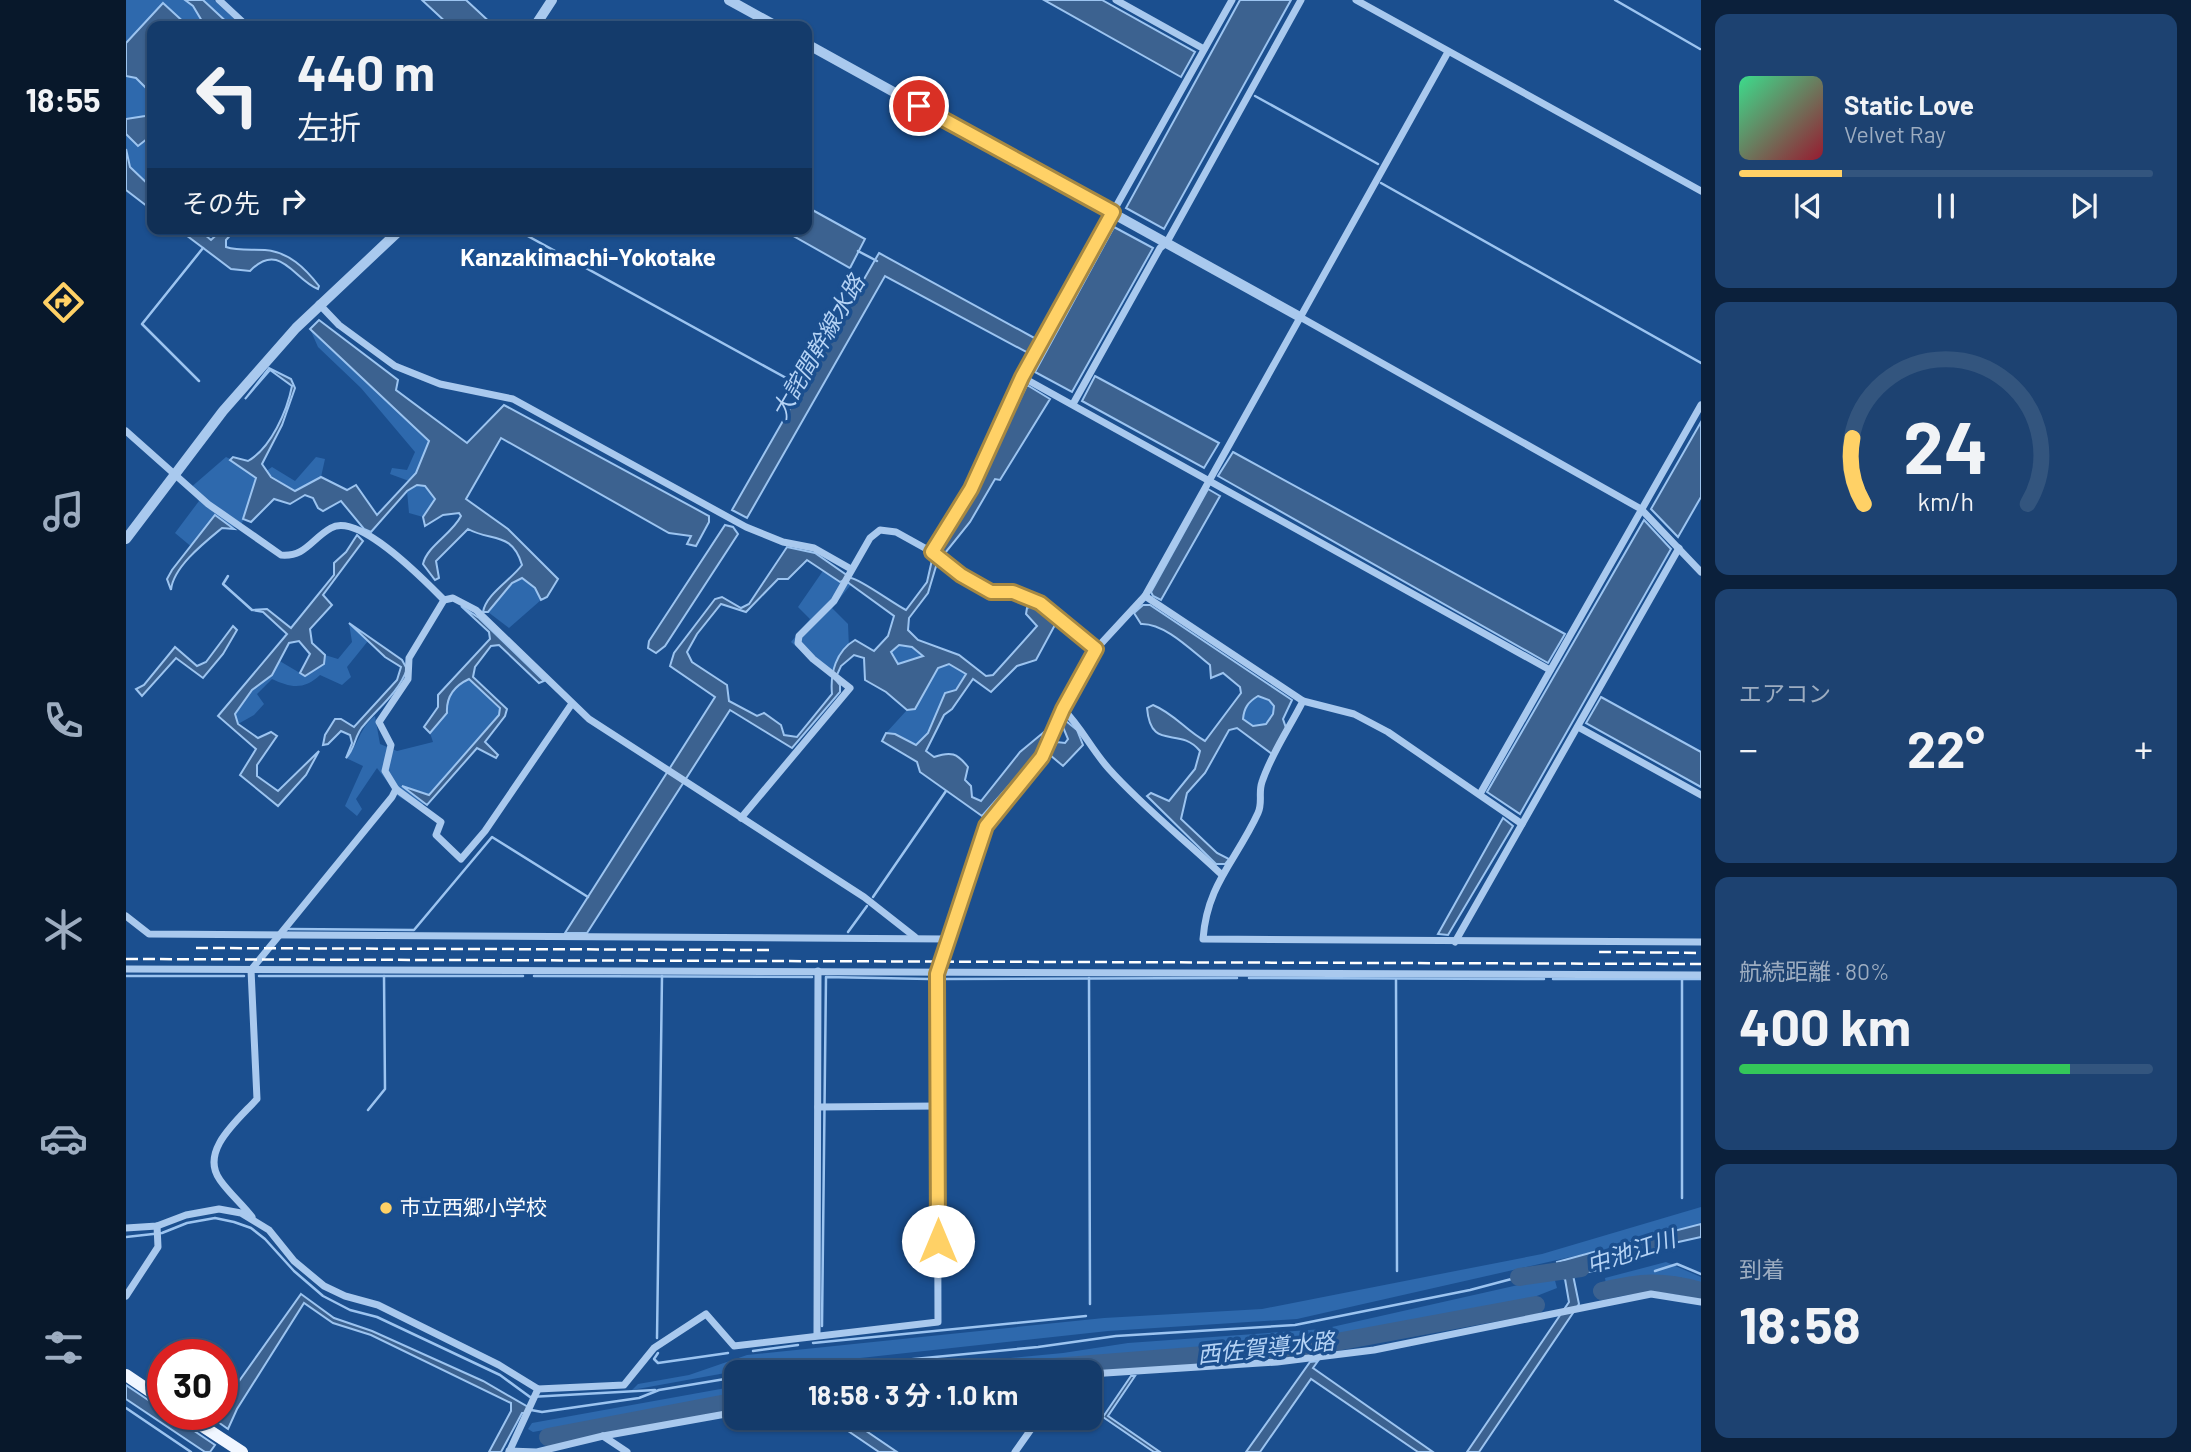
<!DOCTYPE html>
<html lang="ja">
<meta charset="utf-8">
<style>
body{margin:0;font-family:Barlow,"Noto Sans JP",sans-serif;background:#1d4271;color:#f1f3f6;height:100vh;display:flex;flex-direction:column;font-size:26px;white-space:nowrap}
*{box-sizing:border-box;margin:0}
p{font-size:23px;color:#9dadc1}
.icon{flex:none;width:38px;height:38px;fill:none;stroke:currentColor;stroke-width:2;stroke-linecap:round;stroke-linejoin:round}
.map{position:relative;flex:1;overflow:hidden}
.details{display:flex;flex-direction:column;gap:14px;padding:14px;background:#0b203b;width:490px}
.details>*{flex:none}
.guide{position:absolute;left:21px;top:21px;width:665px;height:214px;border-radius:14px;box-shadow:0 2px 5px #0004,0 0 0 2px #33557e;background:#143b6b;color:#f1f3f6;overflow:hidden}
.speed{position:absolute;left:21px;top:1339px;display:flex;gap:14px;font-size:35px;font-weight:700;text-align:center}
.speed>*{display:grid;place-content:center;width:91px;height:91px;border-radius:50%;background:#143b6b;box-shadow:0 2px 5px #0004,0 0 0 2px #33557e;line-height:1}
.speed .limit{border:10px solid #d22;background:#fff;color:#111}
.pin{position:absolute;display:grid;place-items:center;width:60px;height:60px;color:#fff;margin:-30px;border:4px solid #fff;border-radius:50%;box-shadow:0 2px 7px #0007}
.me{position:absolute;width:77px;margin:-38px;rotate:0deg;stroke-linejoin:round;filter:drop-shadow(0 0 5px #0008)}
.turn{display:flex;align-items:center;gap:24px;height:147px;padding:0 35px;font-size:32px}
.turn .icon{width:91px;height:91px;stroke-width:2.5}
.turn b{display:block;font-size:49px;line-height:60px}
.then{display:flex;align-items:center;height:66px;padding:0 35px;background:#0003;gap:14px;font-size:26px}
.big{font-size:52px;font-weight:700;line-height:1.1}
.details .card{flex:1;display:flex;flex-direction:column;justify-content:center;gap:10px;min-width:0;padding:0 24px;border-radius:14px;background:#1d4271}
.details .dial{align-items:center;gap:0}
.dial svg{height:182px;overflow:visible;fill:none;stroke:#33557e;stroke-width:7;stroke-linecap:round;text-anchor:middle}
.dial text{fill:#f1f3f6;stroke:none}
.song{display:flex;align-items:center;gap:21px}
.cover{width:84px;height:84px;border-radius:10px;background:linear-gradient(135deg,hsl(150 70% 55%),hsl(350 70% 35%))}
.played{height:7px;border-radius:4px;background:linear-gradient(90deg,#ffd166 25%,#33557e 25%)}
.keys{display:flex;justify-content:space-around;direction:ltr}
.heat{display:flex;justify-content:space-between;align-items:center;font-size:38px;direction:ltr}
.charge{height:10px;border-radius:5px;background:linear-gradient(90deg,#34c759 80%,#33557e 0)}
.trip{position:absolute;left:598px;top:1360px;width:378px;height:70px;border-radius:14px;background:#143b6b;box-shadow:0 2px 5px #0004,0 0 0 2px #33557e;font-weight:700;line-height:70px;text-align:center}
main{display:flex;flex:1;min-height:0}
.dock{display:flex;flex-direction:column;width:126px;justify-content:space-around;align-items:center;background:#08182b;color:#9dadc1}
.dock .icon{width:49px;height:49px}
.dock .on{color:#ffd166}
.dock b{font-size:32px;color:#f1f3f6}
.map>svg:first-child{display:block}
.green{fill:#2e69ad}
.water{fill:#3c6290;stroke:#9cc4f0;stroke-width:2;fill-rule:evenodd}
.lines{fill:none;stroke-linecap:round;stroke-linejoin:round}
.stream{stroke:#9cc4f0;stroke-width:2.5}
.river{stroke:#3c6290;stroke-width:18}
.minor{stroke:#a9c9ee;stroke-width:7}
.tertiary{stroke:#a9c9ee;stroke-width:10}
.primary{stroke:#f0f6ff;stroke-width:12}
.rail{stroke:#fff;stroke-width:2.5;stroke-dasharray:12 5;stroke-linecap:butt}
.route-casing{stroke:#a68842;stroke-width:18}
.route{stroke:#ffd166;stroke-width:12}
.poi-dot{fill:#ffd166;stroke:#1b4f8f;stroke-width:2.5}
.labels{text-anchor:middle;stroke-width:7;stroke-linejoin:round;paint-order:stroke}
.poi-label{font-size:21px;fill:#fff;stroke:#1b4f8f;text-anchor:start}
.water-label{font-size:23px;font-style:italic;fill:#b5d3f5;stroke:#1b4f8f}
.quarter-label{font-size:24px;font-weight:bold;fill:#fff;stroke:#1b4f8f}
</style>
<main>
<nav class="dock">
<b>18:55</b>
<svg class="icon on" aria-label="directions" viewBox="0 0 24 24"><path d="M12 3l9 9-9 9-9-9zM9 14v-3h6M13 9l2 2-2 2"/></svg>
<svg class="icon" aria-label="music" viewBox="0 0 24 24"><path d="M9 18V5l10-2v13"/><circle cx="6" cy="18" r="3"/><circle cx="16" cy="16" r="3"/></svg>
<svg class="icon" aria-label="phone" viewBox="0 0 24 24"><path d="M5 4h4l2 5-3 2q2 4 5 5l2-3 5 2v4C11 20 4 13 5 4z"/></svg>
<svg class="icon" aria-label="climate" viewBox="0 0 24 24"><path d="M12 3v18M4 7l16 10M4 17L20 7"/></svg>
<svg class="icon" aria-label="car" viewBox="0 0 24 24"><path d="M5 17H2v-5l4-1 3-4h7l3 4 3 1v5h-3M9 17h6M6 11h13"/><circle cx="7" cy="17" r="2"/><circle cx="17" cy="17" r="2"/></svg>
<svg class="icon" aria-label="filters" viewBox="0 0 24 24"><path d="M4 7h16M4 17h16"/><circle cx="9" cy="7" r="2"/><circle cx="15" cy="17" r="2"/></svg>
</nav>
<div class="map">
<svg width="1575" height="1452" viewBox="0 0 1575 1452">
<rect width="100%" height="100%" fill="#1b4f8f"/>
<!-- green -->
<g class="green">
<polygon points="0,0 88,0 116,26 26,26 26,196 0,175"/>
<polygon points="184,329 303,441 290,473 283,481 264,474 266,468 281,470 289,452 235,388 192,347"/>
<polygon points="100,457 128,470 141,488 112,528 90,523 67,548 49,533 73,501 63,489"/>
<polygon points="190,457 199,459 195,477 169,491 139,472 146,467 169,481"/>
<polygon points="291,485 299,486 309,499 297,517 283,513 281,491"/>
<polygon points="701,565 727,582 706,608 722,624 723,648 704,677 665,642 684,619 672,607"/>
<polygon points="396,578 409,588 415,600 383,628 362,612 386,583"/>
<path d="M223 623 242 641 221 667 225 677 216 685 194 675C178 690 165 688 146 679L131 694 138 704 128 715 112 724 109 714 126 690 146 675 152 660 179 676 198 664 199 655 212 659 226 642Z"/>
<polygon points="773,645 786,647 797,656 772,664 765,652"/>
<polygon points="823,664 840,674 830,691 819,693 802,733 790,745 769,734 760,733 781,710 790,708 812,668"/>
<path d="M343 679 374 708 373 715 293 809 272 796 251 768 230 799 236 809 231 816 219 806 237 766 220 758C233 745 233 728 249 716L254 744 271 751 307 742 304 733 321 713C320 697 328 686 343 679Z"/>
<path d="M1132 696 1144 700 1148 707 1147 714 1140 724 1127 726 1117 719C1118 708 1122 702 1132 696Z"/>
<polygon points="1575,1207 1575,1224 1487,1247 1486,1254 1479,1256 1471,1251 1171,1319 982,1331 605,1372 506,1390 512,1384 563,1375 621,1355 978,1318 1136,1309 1416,1254"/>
<path d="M1540 1262 1575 1277V1284C1544 1270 1512 1277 1480 1284L1479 1278Z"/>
<polygon points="1428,1277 1431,1288 1398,1301 1212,1337 804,1372 738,1372 937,1353 1002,1343 1197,1329"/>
<polygon points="611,1386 611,1394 407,1432 402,1429 406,1423"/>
</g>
<!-- water -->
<g class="water">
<polygon points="59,0 77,0 105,26 79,26 67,6"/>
<polygon points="296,0 340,0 368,26 324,26"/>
<polygon points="918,0 976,0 1069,52 1055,77"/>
<polygon points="1114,0 1165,0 1038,229 1000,208"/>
<polygon points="37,3 62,26 26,26 26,94 10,78 0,76 0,43"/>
<polygon points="26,110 26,135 12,146 0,134 0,119 19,116"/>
<polygon points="0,149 4,167 26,188 26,210 0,190"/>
<polygon points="681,207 739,239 724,268 655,229 681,229"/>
<polygon points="988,227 1027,248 946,392 909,372"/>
<path d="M52 229H72L85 240 97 229H110L100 240V247C112 251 126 249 139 250 163 252 179 268 193 286L192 289C168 280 154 240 124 271L105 269Z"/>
<polygon points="753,253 912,340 904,354 759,276 621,518 606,510"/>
<path d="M193 320 272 380 270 390 341 443 378 405 583 516V522L570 546 561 544 565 536 543 533 375 438 340 499 382 529 432 579 421 597 415 600 409 588 396 578 386 583 362 612H357C360 594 385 580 396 565 386 531 365 542 342 529L310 561 313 578 309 580 297 564C301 546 326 534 335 516L333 513 317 515 299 526 297 517 309 499 299 486 291 485 281 491 245 532 238 529 215 501 197 511 192 508 187 498 179 495 164 504 148 499 125 522 117 519 130 478 104 460 107 457 122 461C145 448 161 411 166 386L144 370 119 399 143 368 165 379 169 388 156 425 136 464 145 477 169 491 195 477 221 490 230 485 251 515 290 473 303 441 184 329Z"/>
<polygon points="969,376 1093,443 1078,468 956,401"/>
<path d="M901 385 924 399 874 480 869 479 844 522 811 563 802 593 783 618 782 630 792 640 833 655 860 676 867 675 911 626 900 614 901 608 908 605 930 623 910 660 891 666 865 692 847 679 826 709 818 715 800 751 808 757C825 751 831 753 842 767L839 780 845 786 846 797 855 801 894 752 918 732 910 755 856 816 794 772 791 762 756 741 760 733 769 734 790 745 802 733 819 693 830 690 840 674 823 664 812 668 789 709 781 710 760 692 739 680 738 658 728 655 715 666 709 679 714 685V692L666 748 604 710 461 933H439L589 697 544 666 548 653 589 599 596 597 615 608 623 604 661 547 689 553 725 578C734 579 768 604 780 610L801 582 806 560 845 502ZM681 560 714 582 719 580 724 584 768 616 762 636 748 651 729 640C710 651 704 673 706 694L671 737 658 735 655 725 638 713 631 716 603 701 601 685 566 662 561 652 571 634 595 604 620 612 652 579H662ZM773 645 786 647 797 656 772 664 765 652Z"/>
<polygon points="1575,422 1575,497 1552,537 1525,509"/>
<polygon points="1107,452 1439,634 1422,663 1092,476"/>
<polygon points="1082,489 1094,496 1035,600 1027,596 1025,592"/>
<path d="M89 515 108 529 96 528C79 542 47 567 45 590L41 579 46 570Z"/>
<polygon points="1518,520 1545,549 1394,814 1361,792"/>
<polygon points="599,525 607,527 612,534 539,646 530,653 522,648 523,641"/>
<polygon points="231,535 237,541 197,595 206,605 184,629 186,643 199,655 198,664 179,676 174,673 184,654 173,641 163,643 146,675 126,690 109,714 112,724 132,738 145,732 151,736 131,765 131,776 152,791 193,751 180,775 152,806 114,775 130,749 92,716 161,634 137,612 126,610 141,609 165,628 208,575 208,563 220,552"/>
<path d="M1017 605H1024L1166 700 1157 719 1160 728 1146 754 1111 728 1103 730 1079 773 1061 793 1055 819 1091 853 1103 859 1099 864H1090L1021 796 1025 793 1043 801 1069 769 1074 751C1053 725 1025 753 1021 708L1027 705C1049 714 1059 730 1079 741L1115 693 1114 687 1097 673 1085 678 1084 665C1066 651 1039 623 1015 624L1008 613ZM1132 696 1143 700 1148 706 1147 714 1140 724 1127 726 1117 719C1118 708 1122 702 1132 696Z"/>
<path d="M335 606 353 618 418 681 413 683 373 645 365 646 349 667 347 677 381 709 379 716 359 742 372 755 370 758 351 748 301 805 276 786 303 795 373 715 374 708 343 679C328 686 320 697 321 713L304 733 298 727 312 707V695L364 639 363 632Z"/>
<path d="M223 623 276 660 281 669C273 692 253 707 238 725 228 735 230 748 220 758L226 743 224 735 215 731 202 744 197 745 199 735 209 719H215L228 727 271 680 275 667 259 657Z"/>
<polygon points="107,626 111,630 97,654 77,678 50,658 16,696 10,689 18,685 49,647 71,666 80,662"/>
<polygon points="1475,697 1575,752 1575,787 1460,723"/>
<polygon points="940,721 951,730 957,745 937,766 924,755 931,742 939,743 942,739 937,727"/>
<polygon points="1377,818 1387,826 1322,935 1312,934"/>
<polygon points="1575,1224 1575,1237 1530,1247 1525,1255 1495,1265 1489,1261 1484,1262 1487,1267 1447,1275 1453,1304 1353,1452 1341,1452 1443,1302 1439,1279 1433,1276 1431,1262 1471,1251 1479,1256 1486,1254 1486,1247"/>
<polygon points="175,1294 208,1318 246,1331 357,1381 402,1407 399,1413 396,1413 375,1452 363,1452 385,1411 385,1403 245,1335 207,1323 178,1303 111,1409 102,1429 85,1417 96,1414 96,1405"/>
<polygon points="1192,1361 1187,1368 1307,1452 1292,1452 1185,1379 1134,1452 1120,1452 1184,1362"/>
<polygon points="1005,1376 1009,1376 982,1416 1034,1452 1028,1452 977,1417"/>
<polygon points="0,1385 37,1410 37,1414 43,1414 89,1445 84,1452 79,1452 0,1399"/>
<polygon points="703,1418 721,1418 771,1452 753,1452"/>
</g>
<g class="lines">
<!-- stream -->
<g class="stream">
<polyline points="1489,0 1574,49"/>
<polyline points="1129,96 1252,164"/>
<polyline points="1255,183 1575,363"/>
<polyline points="259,229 260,230"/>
<polyline points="389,229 662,379"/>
<polyline points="732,251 751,261"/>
<polyline points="73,381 16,324 77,248"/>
<polyline points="102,576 97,584 126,610"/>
<polyline points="747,897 820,791"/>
<polyline points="163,929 288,930 366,837 462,897"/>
<polyline points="722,932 741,906"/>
<polyline points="0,976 118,976"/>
<polyline points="133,976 397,976"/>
<polyline points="408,976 686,977"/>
<polyline points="963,978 964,1304"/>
<polyline points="1123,978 1418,979"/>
<polyline points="818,979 1111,978"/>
<polyline points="1427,979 1575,979"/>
<polyline points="1270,980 1271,1271"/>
<polyline points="242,1110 259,1089 258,976"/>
<polyline points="1556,1198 1556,979"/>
<polyline points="0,1237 36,1233 61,1223 89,1218 108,1222 125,1228 139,1239 168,1271 197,1296 224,1310 251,1317 374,1375 404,1397 529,1390"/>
<polyline points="1529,1271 1551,1264 1575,1274"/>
<polyline points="696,1326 700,977 803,979"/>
<polyline points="531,1338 536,976"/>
<polyline points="687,1343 960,1316"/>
<polyline points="627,1351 672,1345"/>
<polyline points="532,1353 528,1359 532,1363 602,1353"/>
<polyline points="653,1372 912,1347 990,1336 1169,1325 1344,1290 1393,1277"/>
<polyline points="0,1408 65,1452"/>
<polyline points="405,1410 416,1412 513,1398 533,1390 611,1377"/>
</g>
<!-- river -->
<g class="river">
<polyline points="1393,1277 1455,1268"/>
<path d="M1476 1291C1515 1282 1536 1280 1575 1291"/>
<polyline points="867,1372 1189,1346 1410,1305"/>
<polyline points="422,1437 611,1401"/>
</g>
<!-- minor -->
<g class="minor">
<polyline points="93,0 121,26"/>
<polyline points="990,0 1078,49"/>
<polyline points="1230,0 1575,191"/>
<polyline points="193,304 213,325 269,366 314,384 387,399 620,527 657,542 688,548 725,569"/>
<polyline points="1174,317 1515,509 1575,572"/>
<polyline points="896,377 1424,670"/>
<polyline points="947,404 1034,248 1041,242 1175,0"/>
<path d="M0 431 82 504 155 555C180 557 185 539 205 528 233 512 299 581 318 600"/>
<polyline points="806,552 845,489 919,333 1106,0"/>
<polyline points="1019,596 1177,701 1228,714 1262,732 1396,824"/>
<path d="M1177 701C1164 727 1145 754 1136 782 1132 793 1137 802 1132 813 1110 861 1081 884 1077 939L1575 942"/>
<path d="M937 709C955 727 966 750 983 769 1017 807 1058 839 1095 874"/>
<polyline points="1452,727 1575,795"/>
<polyline points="270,789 315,822 310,835 335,859 359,831 445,705"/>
<polyline points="1354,794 1575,405"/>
<polyline points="615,818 724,688 687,659 672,643 673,636 708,601 744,538 754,530 770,532 806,552 835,575 865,591 887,592 914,603 970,649"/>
<polyline points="0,916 23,934 821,939"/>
<polyline points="1329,942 1553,548"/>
<polyline points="0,969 1575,975"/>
<polyline points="692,1107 812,1106"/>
<path d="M126 1217C116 1204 103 1193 94 1180 73 1151 112 1120 131 1099L125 970 266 797 270 789 259 771 265 745 253 722 282 679 283 658 318 600 327 598 350 610 463 719 738 897 789 937"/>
<polyline points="0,1228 31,1226 60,1215 93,1209 115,1213 143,1230 168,1261 198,1286 219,1296 252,1305 373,1365 412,1389 498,1385 528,1348 580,1314 608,1346 812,1322 811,974 815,961 860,826 916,757 937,709 970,649 1019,596 1322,52"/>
<polyline points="0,1296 32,1247 31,1226"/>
<polyline points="691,1334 692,971"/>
<polyline points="964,1374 1151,1362 1248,1350 1525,1294 1575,1302"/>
<polyline points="477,1436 501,1452"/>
<polyline points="383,1451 411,1452 477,1436 611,1412"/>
<polyline points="383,1452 412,1389"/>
<polyline points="889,1452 913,1418"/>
</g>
<!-- tertiary -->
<g class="tertiary">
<polyline points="603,0 650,26"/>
<polyline points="409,26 426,0"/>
<polyline points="681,44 1174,317"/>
<polyline points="0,539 97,411 170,328 275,229"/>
</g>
<!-- primary -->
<g class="primary">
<polyline points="0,1375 37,1400"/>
<polyline points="58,1414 116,1452"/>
</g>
<!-- rail -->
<g class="rail">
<polyline points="70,948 644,950"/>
<polyline points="1473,952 1575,953"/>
<polyline points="0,959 1575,964"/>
</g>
</g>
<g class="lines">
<defs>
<polyline id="route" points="793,106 987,212 896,377 845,489 806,552 835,575 865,592 887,592 914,603 970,649 937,709 916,757 860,826 811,974 812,1241"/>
</defs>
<!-- route casing -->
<use href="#route" class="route-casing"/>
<!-- route -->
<use href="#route" class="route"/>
</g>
<!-- markers -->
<circle class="poi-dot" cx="260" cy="1208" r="7"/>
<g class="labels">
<!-- poi labels -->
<g class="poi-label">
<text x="274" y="1215">市立西郷小学校</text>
</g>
<!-- water labels -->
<g class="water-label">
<text transform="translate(692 347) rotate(-60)" y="8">大詫間幹線水路</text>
<text transform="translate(1505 1252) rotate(-18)" y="8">中池江川</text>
<text transform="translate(1140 1348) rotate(-6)" y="8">西佐賀導水路</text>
</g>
<!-- quarter labels -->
<g class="quarter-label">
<text x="462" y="266">Kanzakimachi-Yokotake</text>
</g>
</g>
</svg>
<div class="speed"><div class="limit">30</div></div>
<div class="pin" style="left:793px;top:106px;background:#d93025"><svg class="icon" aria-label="arrive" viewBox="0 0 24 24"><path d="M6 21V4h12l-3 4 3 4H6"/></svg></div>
<svg class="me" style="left:812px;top:1241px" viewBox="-20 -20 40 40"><circle r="19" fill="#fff"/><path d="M0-13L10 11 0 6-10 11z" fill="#ffd166"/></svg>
<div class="trip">18:58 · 3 分 · 1.0 km</div>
<div class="guide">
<div class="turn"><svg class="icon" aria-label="left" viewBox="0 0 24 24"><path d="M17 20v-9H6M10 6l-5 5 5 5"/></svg><div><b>440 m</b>左折</div></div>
<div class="then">その先<svg class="icon" aria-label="right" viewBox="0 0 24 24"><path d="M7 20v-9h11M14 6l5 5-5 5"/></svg></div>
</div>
</div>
<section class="details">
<div class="card">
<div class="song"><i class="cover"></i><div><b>Static Love</b><p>Velvet Ray</p></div></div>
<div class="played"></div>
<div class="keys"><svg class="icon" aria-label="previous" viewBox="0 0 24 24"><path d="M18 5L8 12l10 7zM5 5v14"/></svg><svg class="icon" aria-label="pause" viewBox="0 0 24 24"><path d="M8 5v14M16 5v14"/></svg><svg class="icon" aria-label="next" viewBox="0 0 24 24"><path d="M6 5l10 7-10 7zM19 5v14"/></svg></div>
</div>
<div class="card dial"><svg viewBox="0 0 100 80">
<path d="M14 69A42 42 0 1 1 86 69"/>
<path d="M14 69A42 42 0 0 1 9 40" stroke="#ffd166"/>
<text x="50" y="56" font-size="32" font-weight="700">24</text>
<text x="50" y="72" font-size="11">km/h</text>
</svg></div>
<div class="card"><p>エアコン</p>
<div class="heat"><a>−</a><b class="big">22°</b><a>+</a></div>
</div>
<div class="card"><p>航続距離 · 80%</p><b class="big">400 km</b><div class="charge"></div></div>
<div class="card"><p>到着</p><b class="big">18:58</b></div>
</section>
</main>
